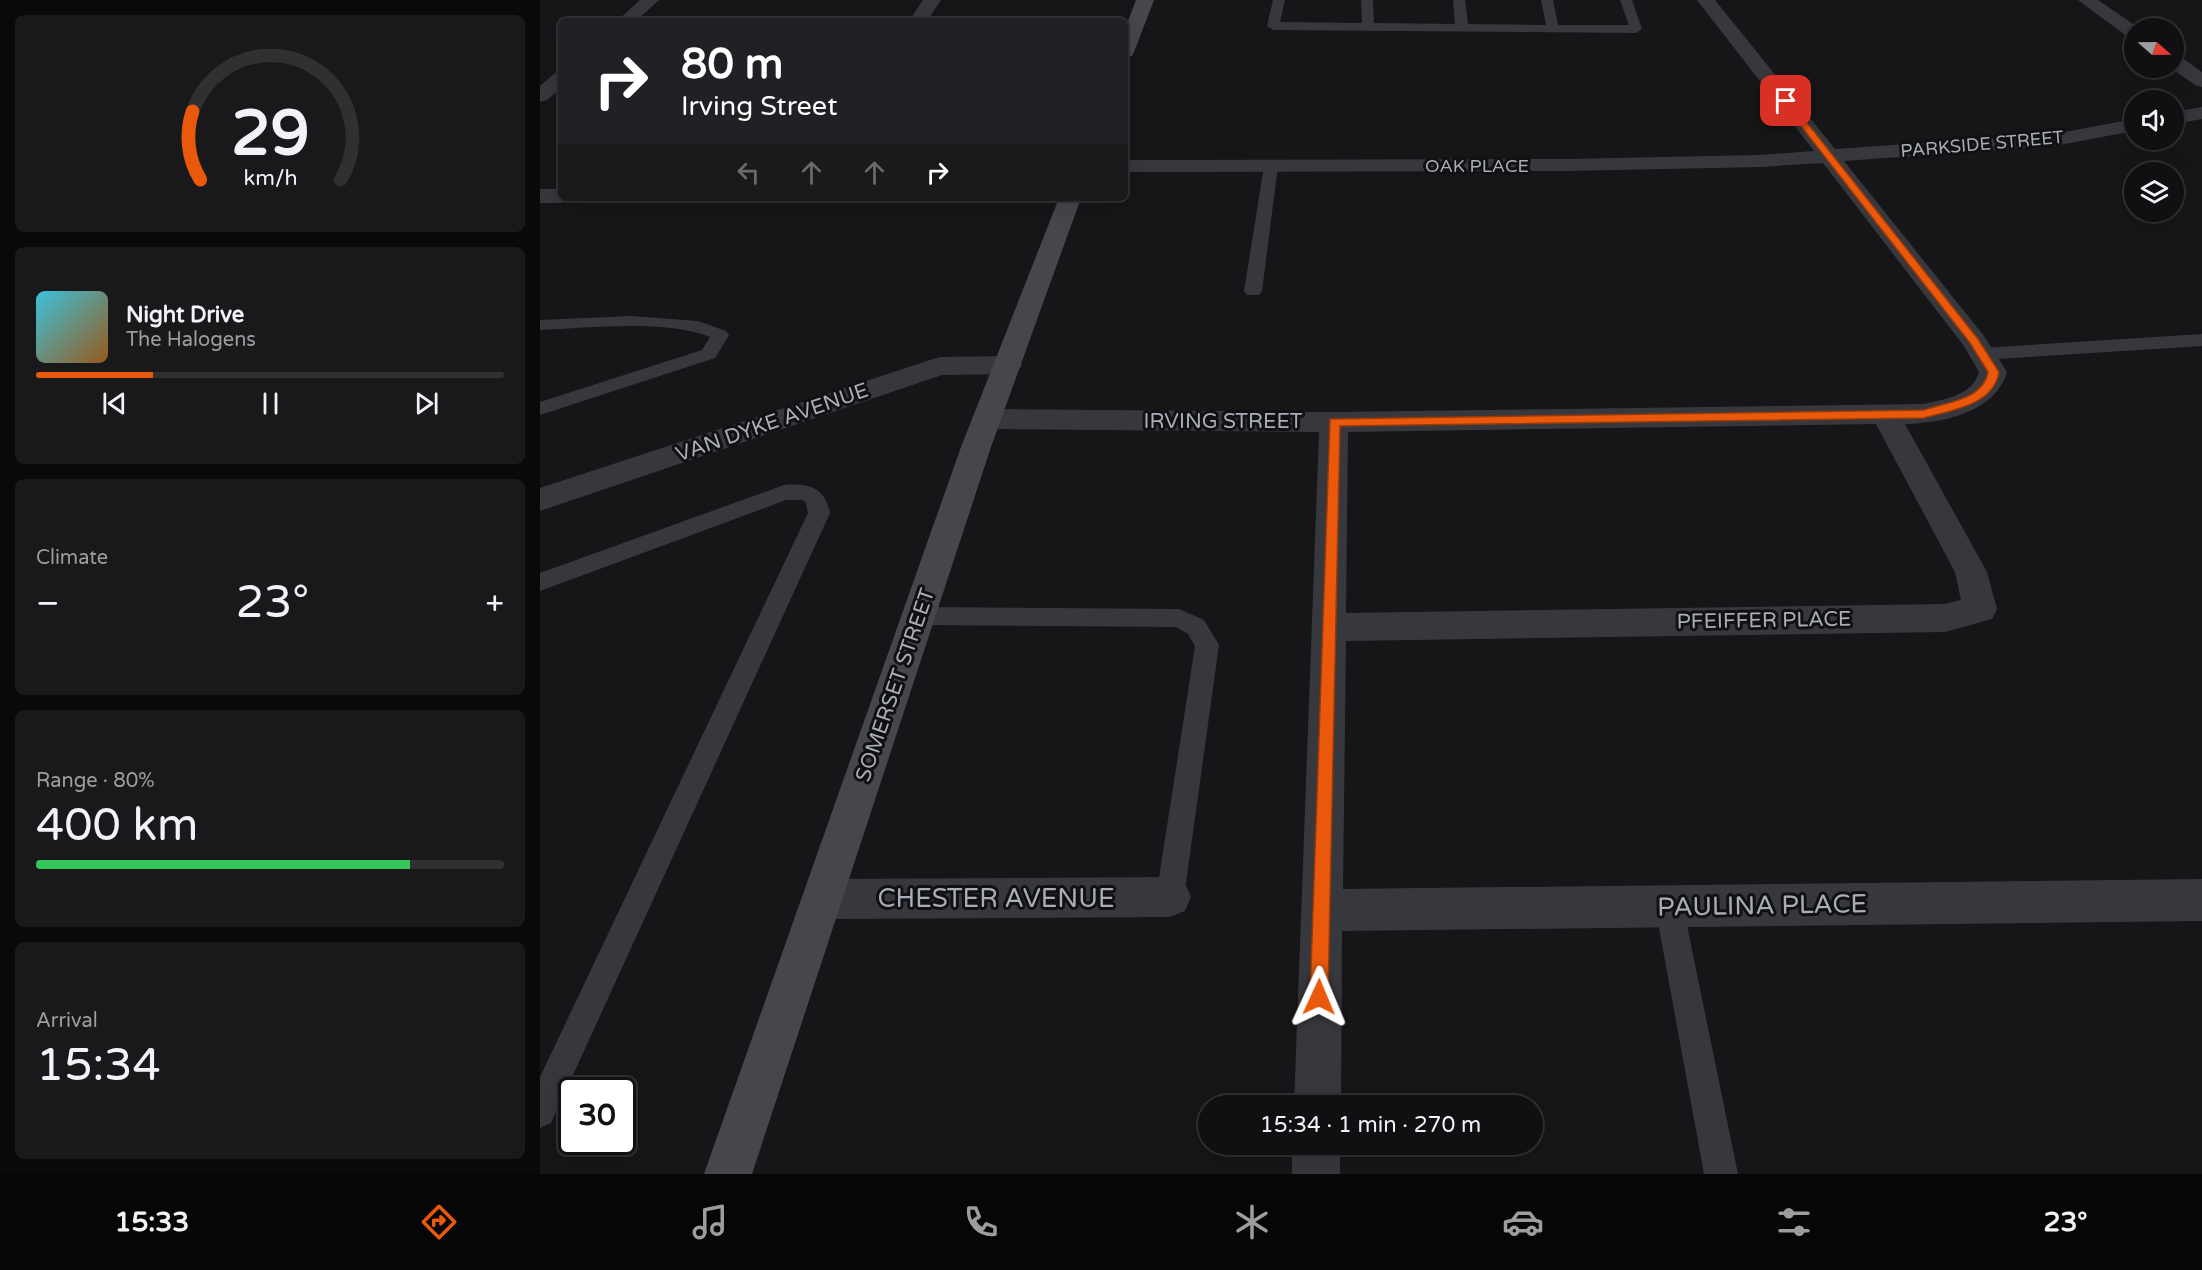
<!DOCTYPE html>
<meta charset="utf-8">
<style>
body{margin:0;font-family:"Varela Round",sans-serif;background:#19191b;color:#f1f3f6;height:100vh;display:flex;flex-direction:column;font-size:22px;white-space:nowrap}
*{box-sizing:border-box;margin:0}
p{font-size:20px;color:#9c9d9f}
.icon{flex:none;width:33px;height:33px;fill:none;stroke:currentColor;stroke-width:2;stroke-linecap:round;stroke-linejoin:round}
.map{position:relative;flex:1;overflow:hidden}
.panel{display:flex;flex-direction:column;gap:15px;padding:15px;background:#09090a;width:540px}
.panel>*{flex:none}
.top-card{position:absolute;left:18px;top:18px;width:570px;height:183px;border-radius:9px;box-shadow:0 6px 24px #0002,0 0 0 2px #303032;background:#202124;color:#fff;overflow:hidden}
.needle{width:39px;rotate:110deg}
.fabs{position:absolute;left:1584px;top:18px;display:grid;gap:12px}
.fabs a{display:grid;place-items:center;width:60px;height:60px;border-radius:50%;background:#101012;box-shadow:0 6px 24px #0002,0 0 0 2px #303032;font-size:30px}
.speed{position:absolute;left:18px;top:1077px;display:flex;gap:12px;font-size:30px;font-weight:700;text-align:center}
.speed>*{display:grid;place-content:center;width:78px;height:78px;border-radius:50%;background:#101012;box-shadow:0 6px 24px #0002,0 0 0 2px #303032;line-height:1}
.speed .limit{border:3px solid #111;border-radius:9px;background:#fff;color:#111}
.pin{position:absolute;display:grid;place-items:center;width:51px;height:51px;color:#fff;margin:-26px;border-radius:12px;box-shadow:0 3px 9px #0006}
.me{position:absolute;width:66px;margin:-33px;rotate:1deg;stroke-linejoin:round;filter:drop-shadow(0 0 4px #0008)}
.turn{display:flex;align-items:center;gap:21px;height:126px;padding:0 24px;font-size:27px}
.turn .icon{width:78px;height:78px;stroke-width:2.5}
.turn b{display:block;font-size:42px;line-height:51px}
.lanes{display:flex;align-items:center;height:57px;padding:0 24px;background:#0003;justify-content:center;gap:30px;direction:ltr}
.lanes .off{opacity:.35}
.big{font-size:45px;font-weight:600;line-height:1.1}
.panel .card{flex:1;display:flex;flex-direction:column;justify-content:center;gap:9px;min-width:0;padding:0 21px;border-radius:9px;background:#19191b}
.panel .dial{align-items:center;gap:0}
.dial svg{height:156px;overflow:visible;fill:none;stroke:#303032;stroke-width:7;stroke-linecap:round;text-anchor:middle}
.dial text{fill:#f1f3f6;stroke:none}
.song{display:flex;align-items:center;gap:18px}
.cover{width:72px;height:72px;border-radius:9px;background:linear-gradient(135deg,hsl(190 70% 55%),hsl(30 70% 35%))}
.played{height:6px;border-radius:3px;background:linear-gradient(90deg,#ea580c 25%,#303032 25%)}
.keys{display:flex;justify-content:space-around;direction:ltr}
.heat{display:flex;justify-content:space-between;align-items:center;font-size:33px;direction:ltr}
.charge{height:9px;border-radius:4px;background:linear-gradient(90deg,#34c759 80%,#303032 0)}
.trip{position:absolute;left:658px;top:1095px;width:345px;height:60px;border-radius:30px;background:#101012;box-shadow:0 6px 24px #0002,0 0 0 2px #303032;font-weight:600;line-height:60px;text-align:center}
.tabs{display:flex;height:96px;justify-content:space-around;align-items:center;background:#060607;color:#9c9d9f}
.tabs .icon{width:42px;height:42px}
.tabs .current{color:#ea580c}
.tabs b{font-size:27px;color:#f1f3f6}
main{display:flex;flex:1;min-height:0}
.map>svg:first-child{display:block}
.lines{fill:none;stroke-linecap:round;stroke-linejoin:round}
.service{fill:#37383d;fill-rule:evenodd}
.minor{fill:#37383d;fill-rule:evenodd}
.secondary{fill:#45474d;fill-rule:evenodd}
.route{fill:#ea580c;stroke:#983908;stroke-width:1.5}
.labels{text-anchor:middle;stroke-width:6;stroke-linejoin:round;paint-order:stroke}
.far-street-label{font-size:18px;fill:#a8adb8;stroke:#111113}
.street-label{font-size:21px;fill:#a8adb8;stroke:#111113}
.near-street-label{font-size:26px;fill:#a8adb8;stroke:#111113}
</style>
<main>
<section class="panel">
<div class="card dial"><svg viewBox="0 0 100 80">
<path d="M14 69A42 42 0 1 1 86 69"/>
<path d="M14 69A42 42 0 0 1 10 34" stroke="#ea580c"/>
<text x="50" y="56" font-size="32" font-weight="700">29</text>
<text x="50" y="72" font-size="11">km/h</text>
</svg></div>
<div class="card">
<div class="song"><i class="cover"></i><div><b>Night Drive</b><p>The Halogens</p></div></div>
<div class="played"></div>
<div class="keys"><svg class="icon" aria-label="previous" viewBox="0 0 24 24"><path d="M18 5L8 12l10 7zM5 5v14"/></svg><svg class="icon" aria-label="pause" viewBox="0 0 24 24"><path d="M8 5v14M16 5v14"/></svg><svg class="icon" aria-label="next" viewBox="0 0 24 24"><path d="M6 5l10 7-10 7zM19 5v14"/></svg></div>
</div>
<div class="card"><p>Climate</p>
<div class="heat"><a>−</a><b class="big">23°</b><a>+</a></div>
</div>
<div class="card"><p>Range · 80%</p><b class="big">400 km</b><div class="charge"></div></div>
<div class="card"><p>Arrival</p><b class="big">15:34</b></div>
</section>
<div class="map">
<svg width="1662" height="1174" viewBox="0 0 1662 1174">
<rect width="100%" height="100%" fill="#161618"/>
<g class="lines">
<!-- service -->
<g class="service">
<polygon points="733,0 745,0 740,22 822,23 821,0 833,0 834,23 915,24 913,0 925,0 928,24 1006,25 1001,0 1013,0 1018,25 1089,25 1080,0 1092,0 1102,29 1096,33 733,30 727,26"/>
<polygon points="731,162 738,166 722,291 719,295 707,295 704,291 724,166"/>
<path d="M91 316 158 321 186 331 189 335 175 358 0 415V402L162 350 170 337C125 319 49 328 0 330V320Z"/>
<polygon points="1662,334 1662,346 1443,360 1437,358 1434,354 1437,350 1443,348"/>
<path d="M244 485C268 483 285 487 290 513L11 1123 0 1128V1077L268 513 266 503 263 500H246L0 591V573Z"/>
<polygon points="379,607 639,609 664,620 679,645 644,897 640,907 630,911 620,907 616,897 655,646 648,634 636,627 379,625 371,623 367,616 371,609"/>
<polygon points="1129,892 1139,896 1143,906 1198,1174 1164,1174 1115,906 1119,896"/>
</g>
<!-- minor -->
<g class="minor">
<polygon points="100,0 119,0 96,21 77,21"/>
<polygon points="383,0 401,0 387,21 369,21"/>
<path d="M1157 0H1175L1295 149 1514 134 1594 119V131L1514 146 1304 161 1444 336 1467 372C1455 413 1402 423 1365 424L1447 572 1457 609 1452 619 1405 632 806 641 803 889 1662 879V921L802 931 801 1106H754L779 432 446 429 436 426 432 419 436 412 446 409 794 412 1384 404C1405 399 1432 396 1439 372L1424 346 1283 163 1220 167 1026 171 585 172V160L1026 159 1220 155 1274 151ZM1336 424 1415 572 1421 600 1405 604 806 613 808 432Z"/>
<polygon points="1538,0 1558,0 1599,28 1594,28 1594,38 1588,37"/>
<polygon points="1634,55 1641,57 1662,72 1662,87 1655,85 1631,68 1634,68"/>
<polygon points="21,72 21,88 7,100 0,102 0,86 14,74"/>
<polygon points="1662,107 1662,119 1634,124 1634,112"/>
<polygon points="0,189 21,189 21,198 31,198 21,203 0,203"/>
<polygon points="468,356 478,359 482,365 478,371 468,374 402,375 0,511 0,488 390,360 400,357"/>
<polygon points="630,877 645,883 651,897 645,911 630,917 283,919 268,913 262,899 268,885 283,879"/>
<rect x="752" y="1144" width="48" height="30"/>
</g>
<!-- secondary -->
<g class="secondary">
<polygon points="596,0 614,0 594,52 592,56 585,58 585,29"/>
<polygon points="519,198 541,198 451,447 212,1174 164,1174 421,447"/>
</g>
</g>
<!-- route -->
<path class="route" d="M1246 99 1249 100 1438 339 1459 372C1454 405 1412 410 1384 418L800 426 788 997 786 1003 779 1006 773 1003 770 997 790 419 1384 410C1407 402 1443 400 1448 372L1430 343 1243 103V100Z"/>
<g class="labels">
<!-- far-street labels -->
<g class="far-street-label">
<text transform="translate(1442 144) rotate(-5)" y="6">PARKSIDE STREET</text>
<text x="937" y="172">OAK PLACE</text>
</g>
<!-- street labels -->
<g class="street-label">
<text x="683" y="428">IRVING STREET</text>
<text transform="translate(232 422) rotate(-19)" y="7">VAN DYKE AVENUE</text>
<text transform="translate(1224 620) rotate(-1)" y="7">PFEIFFER PLACE</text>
<text transform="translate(355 685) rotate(-71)" y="7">SOMERSET STREET</text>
</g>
<!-- near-street labels -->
<g class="near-street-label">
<text x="456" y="907">CHESTER AVENUE</text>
<text transform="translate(1222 905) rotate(-1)" y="9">PAULINA PLACE</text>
</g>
</g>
</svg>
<div class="fabs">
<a><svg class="needle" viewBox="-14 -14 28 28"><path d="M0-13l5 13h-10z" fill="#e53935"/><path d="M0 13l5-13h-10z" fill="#9c9d9f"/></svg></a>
<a><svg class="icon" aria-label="sound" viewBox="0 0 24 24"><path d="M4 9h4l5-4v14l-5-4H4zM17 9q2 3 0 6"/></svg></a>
<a><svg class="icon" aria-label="layers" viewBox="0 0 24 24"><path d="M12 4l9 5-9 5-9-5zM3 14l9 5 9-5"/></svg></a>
</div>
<div class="speed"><div class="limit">30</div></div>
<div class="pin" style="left:1246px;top:101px;background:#d93025"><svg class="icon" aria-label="arrive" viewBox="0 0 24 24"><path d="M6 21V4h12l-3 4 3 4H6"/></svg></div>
<svg class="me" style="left:779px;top:997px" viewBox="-20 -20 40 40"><path d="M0-17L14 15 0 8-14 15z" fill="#ea580c" stroke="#fff" stroke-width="4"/></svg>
<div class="trip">15:34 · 1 min · 270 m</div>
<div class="top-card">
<div class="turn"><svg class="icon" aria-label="right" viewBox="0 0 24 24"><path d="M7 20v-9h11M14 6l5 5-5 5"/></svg><div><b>80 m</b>Irving Street</div></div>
<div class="lanes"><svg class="icon off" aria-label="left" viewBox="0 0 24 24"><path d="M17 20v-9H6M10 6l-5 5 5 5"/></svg><svg class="icon off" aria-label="ahead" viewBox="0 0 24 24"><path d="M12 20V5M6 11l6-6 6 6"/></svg><svg class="icon off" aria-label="ahead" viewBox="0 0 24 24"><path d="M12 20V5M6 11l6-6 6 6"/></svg><svg class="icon" aria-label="right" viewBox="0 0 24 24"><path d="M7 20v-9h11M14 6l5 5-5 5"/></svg></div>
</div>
</div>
</main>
<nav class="tabs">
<b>15:33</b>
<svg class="icon current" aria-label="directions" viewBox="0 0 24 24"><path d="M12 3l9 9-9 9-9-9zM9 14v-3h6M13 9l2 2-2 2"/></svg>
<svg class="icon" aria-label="music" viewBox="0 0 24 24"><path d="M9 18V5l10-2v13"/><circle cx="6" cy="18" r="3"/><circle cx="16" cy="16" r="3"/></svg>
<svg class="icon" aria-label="phone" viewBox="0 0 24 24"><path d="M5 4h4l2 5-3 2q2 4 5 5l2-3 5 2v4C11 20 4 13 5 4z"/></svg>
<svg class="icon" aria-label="climate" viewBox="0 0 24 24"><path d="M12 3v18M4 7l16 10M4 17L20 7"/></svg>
<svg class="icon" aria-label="car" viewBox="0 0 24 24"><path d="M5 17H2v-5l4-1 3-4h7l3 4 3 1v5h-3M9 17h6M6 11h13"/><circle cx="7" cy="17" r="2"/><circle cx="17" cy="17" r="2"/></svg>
<svg class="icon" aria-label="filters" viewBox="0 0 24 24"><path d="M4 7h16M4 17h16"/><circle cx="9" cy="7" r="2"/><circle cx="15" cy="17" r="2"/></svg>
<b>23°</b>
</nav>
